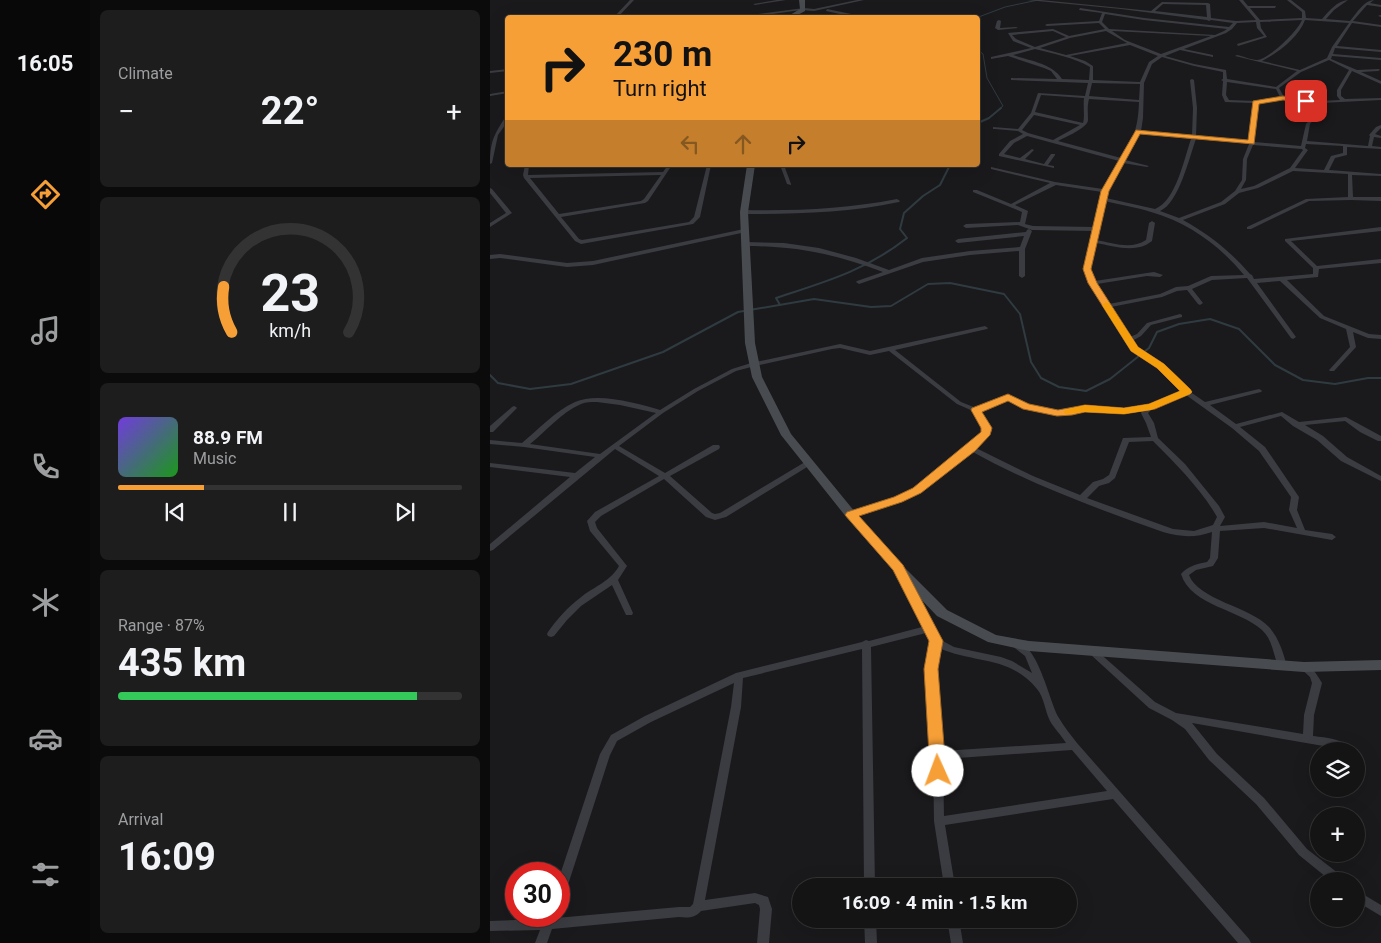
<!DOCTYPE html>
<meta charset="utf-8">
<style>
body{margin:0;font-family:Roboto,sans-serif;background:#1d1d1e;color:#f1f3f6;height:100vh;display:flex;flex-direction:column;font-size:19px;white-space:nowrap}
*{box-sizing:border-box;margin:0}
p{font-size:16px;color:#9d9ea0}
.icon{flex:none;width:28px;height:28px;fill:none;stroke:currentColor;stroke-width:2;stroke-linecap:round;stroke-linejoin:round}
.map{position:relative;flex:1;overflow:hidden}
.details{display:flex;flex-direction:column;gap:10px;padding:10px;background:#0b0b0c;width:400px}
.details>*{flex:none}
.top-card{position:absolute;left:15px;top:15px;width:475px;height:152px;border-radius:5px;box-shadow:0 5px 20px #0002,0 0 0 1px #333334;background:#f79f37;color:#111;overflow:hidden}
.buttons{position:absolute;left:820px;top:742px;display:grid;gap:10px}
.buttons a{display:grid;place-items:center;width:55px;height:55px;border-radius:50%;background:#141415;box-shadow:0 5px 20px #0002,0 0 0 1px #333334;font-size:25px}
.speed{position:absolute;left:15px;top:862px;display:flex;gap:10px;font-size:25px;font-weight:700;text-align:center}
.speed>*{display:grid;place-content:center;width:65px;height:65px;border-radius:50%;background:#141415;box-shadow:0 5px 20px #0002,0 0 0 1px #333334;line-height:1}
.speed .limit{border:8px solid #d22;background:#fff;color:#111}
.pin{position:absolute;display:grid;place-items:center;width:42px;height:42px;color:#fff;margin:-21px;border-radius:10px;box-shadow:0 2px 8px #0006}
.me{position:absolute;width:55px;margin:-28px;rotate:358deg;stroke-linejoin:round;filter:drop-shadow(0 0 4px #0008)}
.turn{display:flex;align-items:center;gap:18px;height:105px;padding:0 25px;font-size:22px}
.turn .icon{width:65px;height:65px;stroke-width:2.5}
.turn b{display:block;font-size:35px;line-height:42px}
.lanes{display:flex;align-items:center;height:48px;padding:0 25px;background:#0003;justify-content:center;gap:25px;direction:ltr}
.lanes .off{opacity:.35}
.big{font-size:38px;font-weight:700;line-height:1.1}
.details .tile{flex:1;display:flex;flex-direction:column;justify-content:center;gap:8px;min-width:0;padding:0 18px;border-radius:8px;background:#1d1d1e}
.details .dial{align-items:center;gap:0}
.dial svg{height:130px;overflow:visible;fill:none;stroke:#333334;stroke-width:7;stroke-linecap:round;text-anchor:middle}
.dial text{fill:#f1f3f6;stroke:none}
.song{display:flex;align-items:center;gap:15px}
.cover{width:60px;height:60px;border-radius:8px;background:linear-gradient(135deg,hsl(260 70% 55%),hsl(120 70% 35%))}
.played{height:5px;border-radius:2px;background:linear-gradient(90deg,#f79f37 25%,#333334 25%)}
.keys{display:flex;justify-content:space-around;direction:ltr}
.heat{display:flex;justify-content:space-between;align-items:center;font-size:28px;direction:ltr}
.charge{height:8px;border-radius:4px;background:linear-gradient(90deg,#34c759 87%,#333334 0)}
.trip{position:absolute;left:302px;top:878px;width:285px;height:50px;border-radius:25px;background:#141415;box-shadow:0 5px 20px #0002,0 0 0 1px #333334;font-weight:700;line-height:50px;text-align:center}
main{display:flex;flex:1;min-height:0}
.tabs{display:flex;flex-direction:column;width:90px;justify-content:space-around;align-items:center;background:#080808;color:#9d9ea0}
.tabs .icon{width:35px;height:35px}
.tabs .active{color:#f79f37}
.tabs b{font-size:22px;color:#f1f3f6}
.map>svg:first-child{display:block}
.lines{fill:none;stroke-linecap:round;stroke-linejoin:round}
.stream-far1{stroke:#2f3b41;stroke-width:1}
.stream{stroke:#2f3b41;stroke-width:2}
.street{fill:#3a3c41;fill-rule:evenodd}
.secondary{fill:#484c51;fill-rule:evenodd}
.route{fill:#f79f37;stroke:#a16724}
.slow{fill:#f59e0b}
</style>
<main>
<nav class="tabs">
<b>16:05</b>
<svg class="icon active" aria-label="directions" viewBox="0 0 24 24"><path d="M12 3l9 9-9 9-9-9zM9 14v-3h6M13 9l2 2-2 2"/></svg>
<svg class="icon" aria-label="music" viewBox="0 0 24 24"><path d="M9 18V5l10-2v13"/><circle cx="6" cy="18" r="3"/><circle cx="16" cy="16" r="3"/></svg>
<svg class="icon" aria-label="phone" viewBox="0 0 24 24"><path d="M5 4h4l2 5-3 2q2 4 5 5l2-3 5 2v4C11 20 4 13 5 4z"/></svg>
<svg class="icon" aria-label="climate" viewBox="0 0 24 24"><path d="M12 3v18M4 7l16 10M4 17L20 7"/></svg>
<svg class="icon" aria-label="car" viewBox="0 0 24 24"><path d="M5 17H2v-5l4-1 3-4h7l3 4 3 1v5h-3M9 17h6M6 11h13"/><circle cx="7" cy="17" r="2"/><circle cx="17" cy="17" r="2"/></svg>
<svg class="icon" aria-label="filters" viewBox="0 0 24 24"><path d="M4 7h16M4 17h16"/><circle cx="9" cy="7" r="2"/><circle cx="15" cy="17" r="2"/></svg>
</nav>
<section class="details">
<div class="tile"><p>Climate</p>
<div class="heat"><a>−</a><b class="big">22°</b><a>+</a></div>
</div>
<div class="tile dial"><svg viewBox="0 0 100 80">
<path d="M14 69A42 42 0 1 1 86 69"/>
<path d="M14 69A42 42 0 0 1 9 41" stroke="#f79f37"/>
<text x="50" y="56" font-size="32" font-weight="700">23</text>
<text x="50" y="72" font-size="11">km/h</text>
</svg></div>
<div class="tile">
<div class="song"><i class="cover"></i><div><b>88.9 FM</b><p>Music</p></div></div>
<div class="played"></div>
<div class="keys"><svg class="icon" aria-label="previous" viewBox="0 0 24 24"><path d="M18 5L8 12l10 7zM5 5v14"/></svg><svg class="icon" aria-label="pause" viewBox="0 0 24 24"><path d="M8 5v14M16 5v14"/></svg><svg class="icon" aria-label="next" viewBox="0 0 24 24"><path d="M6 5l10 7-10 7zM19 5v14"/></svg></div>
</div>
<div class="tile"><p>Range · 87%</p><b class="big">435 km</b><div class="charge"></div></div>
<div class="tile"><p>Arrival</p><b class="big">16:09</b></div>
</section>
<div class="map">
<svg width="891" height="943" viewBox="0 0 891 943">
<rect width="100%" height="100%" fill="#1a1a1c"/>
<g class="lines">
<!-- stream-far1 -->
<g class="stream-far1">
<polyline points="486,18 515,7 548,0"/>
<polyline points="488,33 488,35"/>
<polyline points="488,50 493,54 497,78 513,106 509,109"/>
</g>
<!-- stream -->
<g class="stream">
<polyline points="488,123 499,118 511,108"/>
<path d="M290 305 286 298C335 282 375 271 417 238L410 229 414 213 433 196 450 185 460 165"/>
<polyline points="0,375 8,383 40,389 81,384 173,352 248,312 324,299 381,307 401,306 438,284 460,283 514,294 530,314 541,362 551,378 569,387 596,391 620,379 659,348 667,332 689,324 720,319 749,329 785,365 813,380 845,384 878,378 891,378"/>
</g>
<!-- street -->
<g class="street">
<polygon points="140,0 144,0 127,18 123,18"/>
<polygon points="287,0 296,0 265,5 263,4"/>
<polygon points="367,0 374,0 324,11 311,10 253,18 246,17 314,8 324,9"/>
<path d="M537 0H551L661 11 672 2 718 3 720 4 721 18 746 21 766 20 749 0H753L758 6H786L785 8H760L770 20 812 18V12L797 0H801L815 11 816 18 832 19C839 11 847 1 858 0L844 10 836 19 860 21C867 13 873 1 884 0L880 3 891 5V7L877 5 863 21 891 25V27L862 23 847 46 891 50V52L845 48 843 54 891 58V60L842 56 841 59 867 70 889 69 890 70 888 71 871 72 891 81V84L862 71 851 90V96L855 99 891 98V100L831 103 830 112 820 124 817 141 878 146 880 136 879 135 886 127 891 125V128L885 134 891 136V138L884 137 882 146 891 147V149L857 147V155L845 158 839 170 891 174V176L862 175 863 197H891V201L861 200 819 201 761 229H757V227L816 199 858 197V174L803 171 768 188 749 193 735 204 693 220C720 235 740 251 760 274L762 275 764 279 823 274V268L795 241V239L891 227V231L801 241 827 266 891 259V263L829 269 828 277 797 280 834 316 879 334 891 335V339L878 338 863 332 866 347 844 371H840L839 370 840 369 860 347 856 329 830 318 790 281 767 283 806 337 803 339 801 338 757 278 722 280 702 289 713 303 710 305 708 304 697 290 687 291 672 297 621 307 640 337 647 334 657 323 690 314 692 315V317L661 325 651 336 642 341 646 348 672 365 699 391 715 402 769 389 771 390 772 391 771 392 720 405 746 424 792 412 809 422 856 417 891 436V441H888L870 432 855 421 815 425 833 436 857 457 891 476V481L851 461 827 440 803 426 791 416 750 427 775 447 809 497 807 510 815 530 842 534 846 537 842 540 774 528 730 531 728 558 723 566 706 570 699 575C708 600 761 607 779 627 789 638 793 652 797 666L795 668 792 669 789 668C783 655 783 640 772 630 749 609 701 606 691 574 698 566 707 564 717 562L720 558 722 532C705 538 690 537 673 532 608 509 542 485 481 451L430 493 411 501 364 517H358L357 515 358 513 405 497 424 489 478 446 494 431 483 411 467 404 399 351 380 355 350 348 342 349 265 366 246 371 208 391 173 413 129 446 175 473 223 445H229L230 447 229 449 180 476 222 513 225 514 230 513 315 462H321L322 464 236 517 225 520 216 517 174 479 111 516 105 522 107 528 137 566 128 580 143 613 142 615H136L122 585 91 606 77 620 64 636 61 637 58 636 57 634 58 632C67 619 78 607 90 598 103 587 120 582 129 566L100 531 97 521 105 512 169 476 125 449 3 550 0 551V544L80 477 0 467V463L85 473 105 457 34 447 0 444V440L32 443C49 429 65 411 85 402 107 392 147 403 170 410L204 389 242 369 261 363 350 344 380 351 495 326 498 328 497 329 405 350 471 402 486 408 518 395 539 404 567 411 582 410 595 407 634 409 659 405 693 391 668 367 642 350 635 341 615 308 613 306 614 305 600 283 594 269 603 231 542 230 528 225 476 228 473 226 476 224 530 222 532 212 483 192V190H487L521 204 560 183 501 169V167L565 182 613 189 629 161 537 136 524 143 514 154 530 158 542 149 544 150 535 159 554 164 561 154H565V155L558 165 564 166V168L509 156V154L520 141 533 134 528 131 505 129H503V127L528 129 541 113 548 93 595 96 598 83 521 80V78H522L567 79 561 71 554 68 518 56 501 59V57L541 48 523 41 518 33 563 29 579 36 615 29 609 23 557 26 555 25 557 24 609 21 612 13 589 10 590 8 654 18 739 27 743 23 721 20 719 21 717 20 631 9ZM673 4 716 5 717 17 665 11ZM615 14 654 20 737 29 734 31 725 35 619 29 612 22ZM812 20C808 31 778 60 767 60 761 60 753 56 747 55L745 56 807 71 786 87 737 79 736 70 704 64 675 56 690 50 723 57V55L694 49 736 33 742 29 747 23 766 22 767 28 774 36 747 44 748 46 777 37 771 28 770 22ZM815 20 859 23 842 47 837 58 810 70 772 61C788 53 809 37 815 20ZM563 31 576 37 545 47 526 39 522 35ZM616 31 637 43 576 55 550 48 580 38ZM622 31 721 36 671 54 635 40ZM640 45 668 56 659 62 650 82 603 80V66L595 61 580 56ZM545 49C564 54 583 57 600 67L599 80 572 79C562 63 539 61 523 55ZM672 57 704 66 733 72V79L731 80 733 81 732 95 735 102 763 103 760 141 706 136 707 108 704 80 702 79 700 80 703 108 702 136 651 131 653 118 654 83 662 64ZM839 60 859 70 847 90V96L850 100 829 101 794 97 789 88 811 72ZM737 82 786 89 790 97 765 101 739 100 736 95ZM602 83 650 84 649 100 599 96ZM551 95 594 98C593 107 595 117 593 123L545 112ZM599 99 649 102C648 129 644 136 631 158L568 141C575 137 598 128 598 120 598 113 597 106 599 99ZM793 99 827 103 826 112 816 124 811 146 764 142 767 103ZM544 115 590 125 563 140 538 133 532 130ZM649 134 701 139C694 159 686 201 665 209L616 198 618 191 633 163 657 167 659 166 635 160ZM706 139 759 144 753 159 752 180 745 191 731 202 689 218 670 211C689 203 699 158 706 139ZM816 144 853 146V153L841 156 834 170 805 168 818 150 815 148ZM763 145 812 149 813 150 800 168 764 186 751 189 756 180 757 159ZM566 185 612 192 604 227 543 226 535 224 538 211 525 205ZM615 201C631 205 646 207 661 212 699 223 729 245 754 275L721 276 698 286 686 287 670 294 619 304 607 284 657 276 670 277 673 275 664 272 657 273 605 281 600 269 606 243C624 246 646 254 662 241L665 223 662 221 659 223 656 240C641 250 623 243 606 240ZM696 395 742 428 769 451 801 497 799 510 807 528 774 522 730 526 735 517 729 506 695 464 668 438 664 423 658 413 663 408ZM518 400 535 407 567 415 582 414 595 411 634 413 653 410 651 413 656 423 661 437 633 438 619 475 613 479 603 482 590 495 543 476 486 448 502 431 490 411ZM107 402 130 405 166 413 110 454 40 444C56 431 72 412 91 404 96 402 101 402 107 402ZM663 441C685 463 712 490 727 517L723 525 704 531 683 529 597 498 609 486 619 483 625 478 639 442Z"/>
<polygon points="337,9 376,17 377,18 368,18 336,11"/>
<polygon points="890,15 891,15 891,17 888,16"/>
<polygon points="509,20 511,21 510,28 526,27 528,28 508,30 505,28 507,21"/>
<polygon points="18,69 18,71 0,73 0,71"/>
<polygon points="18,91 18,93 0,96 0,94"/>
<path d="M16 116H18V121L8 135 2 163 0 164C0 141 4 135 16 116Z"/>
<path d="M35 165H39L38 175 173 172 178 165H182L158 201 155 203 71 217 89 239 92 240 199 222 204 217 217 165H221L210 217 203 224 91 244 85 241 34 178 33 175ZM171 175 154 199 151 201 69 214 40 178Z"/>
<polygon points="290,165 294,165 301,184 301,185 297,184"/>
<polygon points="0,188 2,189 22,213 0,227 0,223 16,213 0,193"/>
<path d="M407 199 410 201 409 202C358 213 306 214 254 214L251 212 254 210C306 211 356 209 407 199Z"/>
<polygon points="254,229 257,231 256,232 103,265 77,267 10,258 0,259 0,255 10,254 77,263 103,261"/>
<path d="M539 229 542 231 535 249V276L532 278 529 276V251L480 255 433 262 369 284 366 282 367 281 393 272C346 254 306 246 255 246L252 244 255 242 294 243 329 248 366 258 399 270 432 258 480 251 530 247 534 236 468 243 465 241 468 239 536 232 537 230Z"/>
<polygon points="24,406 26,407 27,408 3,432 0,432 0,426 22,407"/>
<path d="M412 574 415 575 416 577 437 620 449 639 464 647 511 657 522 661 542 673 535 656 521 645 523 643C547 637 559 702 569 718 574 727 581 735 587 743L759 939 761 943H748L623 799 455 825 465 886H454L444 821 443 755 436 669 441 642 436 633 381 647 385 886H374L372 649 253 678 251 707 215 900 265 893 278 897 282 909 279 943H267L270 909 269 905 265 903 211 911C205 918 198 918 189 917L62 929 57 943H45L50 930 0 931V921L54 919 55 916H67L66 918 189 907H200L203 904 241 707 244 683 161 722 127 741 120 755 75 894 73 898 69 899V878L110 754 121 735 155 716 246 673 372 642 376 640 379 641 432 627 408 577 409 575ZM449 648C485 664 519 655 547 689 554 697 555 711 560 721 564 728 571 735 576 743L453 751 446 669ZM582 750 617 791 454 816 453 759Z"/>
<path d="M603 649 606 650 665 702 686 713 813 734 814 715 822 683 820 677 809 667 811 665C821 663 827 675 832 683L824 715 823 736C837 738 854 738 861 751H850L845 748 702 723 727 754 774 798 817 849 853 877 854 881H841L809 855 766 804 719 760 695 729 682 720 659 708 600 654 598 652 600 650Z"/>
<polygon points="866,890 891,905 891,916 866,901"/>
<polygon points="374,919 386,919 387,943 375,943"/>
<polygon points="457,919 469,919 473,943 461,943"/>
</g>
<!-- secondary -->
<g class="secondary">
<polygon points="309,0 315,0 315,11 302,18 295,18 310,9"/>
<polygon points="257,165 265,165 258,212 265,343 272,377 301,434 365,512 412,565 457,610 506,635 539,641 814,662 891,660 891,670 814,672 539,651 498,642 447,616 404,571 357,518 291,435 262,377 255,343 250,212"/>
</g>
</g>
<!-- route -->
<polygon class="route" points="793,96 819,101 816,103 793,100 769,104 764,144 650,134 619,191 601,269 607,283 648,347 674,364 700,389 702,392 700,394 665,409 634,414 595,412 582,415 567,416 533,409 518,401 492,412 502,428 500,435 485,451 431,493 412,502 369,516 413,565 453,641 448,669 456,771 453,776 448,778 443,776 440,771 434,669 439,641 403,570 355,515 357,512 404,497 423,488 491,432 491,428 481,410 482,408 518,394 539,404 568,410 595,405 634,408 659,404 690,391 667,368 641,351 598,283 593,269 611,191 646,130 758,140 763,101"/>
<!-- slow -->
<polygon class="slow" points="616,302 619,303 648,347 674,364 700,389 702,392 700,394 661,410 634,414 595,412 575,414 574,412 575,410 595,405 634,408 659,404 690,391 667,368 641,351 612,305"/>
</svg>
<div class="buttons">
<a><svg class="icon" aria-label="layers" viewBox="0 0 24 24"><path d="M12 4l9 5-9 5-9-5zM3 14l9 5 9-5"/></svg></a>
<a>+</a>
<a>−</a>
</div>
<div class="speed"><div class="limit">30</div></div>
<div class="pin" style="left:816px;top:101px;background:#d93025"><svg class="icon" aria-label="arrive" viewBox="0 0 24 24"><path d="M6 21V4h12l-3 4 3 4H6"/></svg></div>
<svg class="me" style="left:448px;top:771px" viewBox="-20 -20 40 40"><circle r="19" fill="#fff"/><path d="M0-13L10 11 0 6-10 11z" fill="#f79f37"/></svg>
<div class="trip">16:09 · 4 min · 1.5 km</div>
<div class="top-card">
<div class="turn"><svg class="icon" aria-label="right" viewBox="0 0 24 24"><path d="M7 20v-9h11M14 6l5 5-5 5"/></svg><div><b>230 m</b>Turn right</div></div>
<div class="lanes"><svg class="icon off" aria-label="left" viewBox="0 0 24 24"><path d="M17 20v-9H6M10 6l-5 5 5 5"/></svg><svg class="icon off" aria-label="ahead" viewBox="0 0 24 24"><path d="M12 20V5M6 11l6-6 6 6"/></svg><svg class="icon" aria-label="right" viewBox="0 0 24 24"><path d="M7 20v-9h11M14 6l5 5-5 5"/></svg></div>
</div>
</div>
</main>
